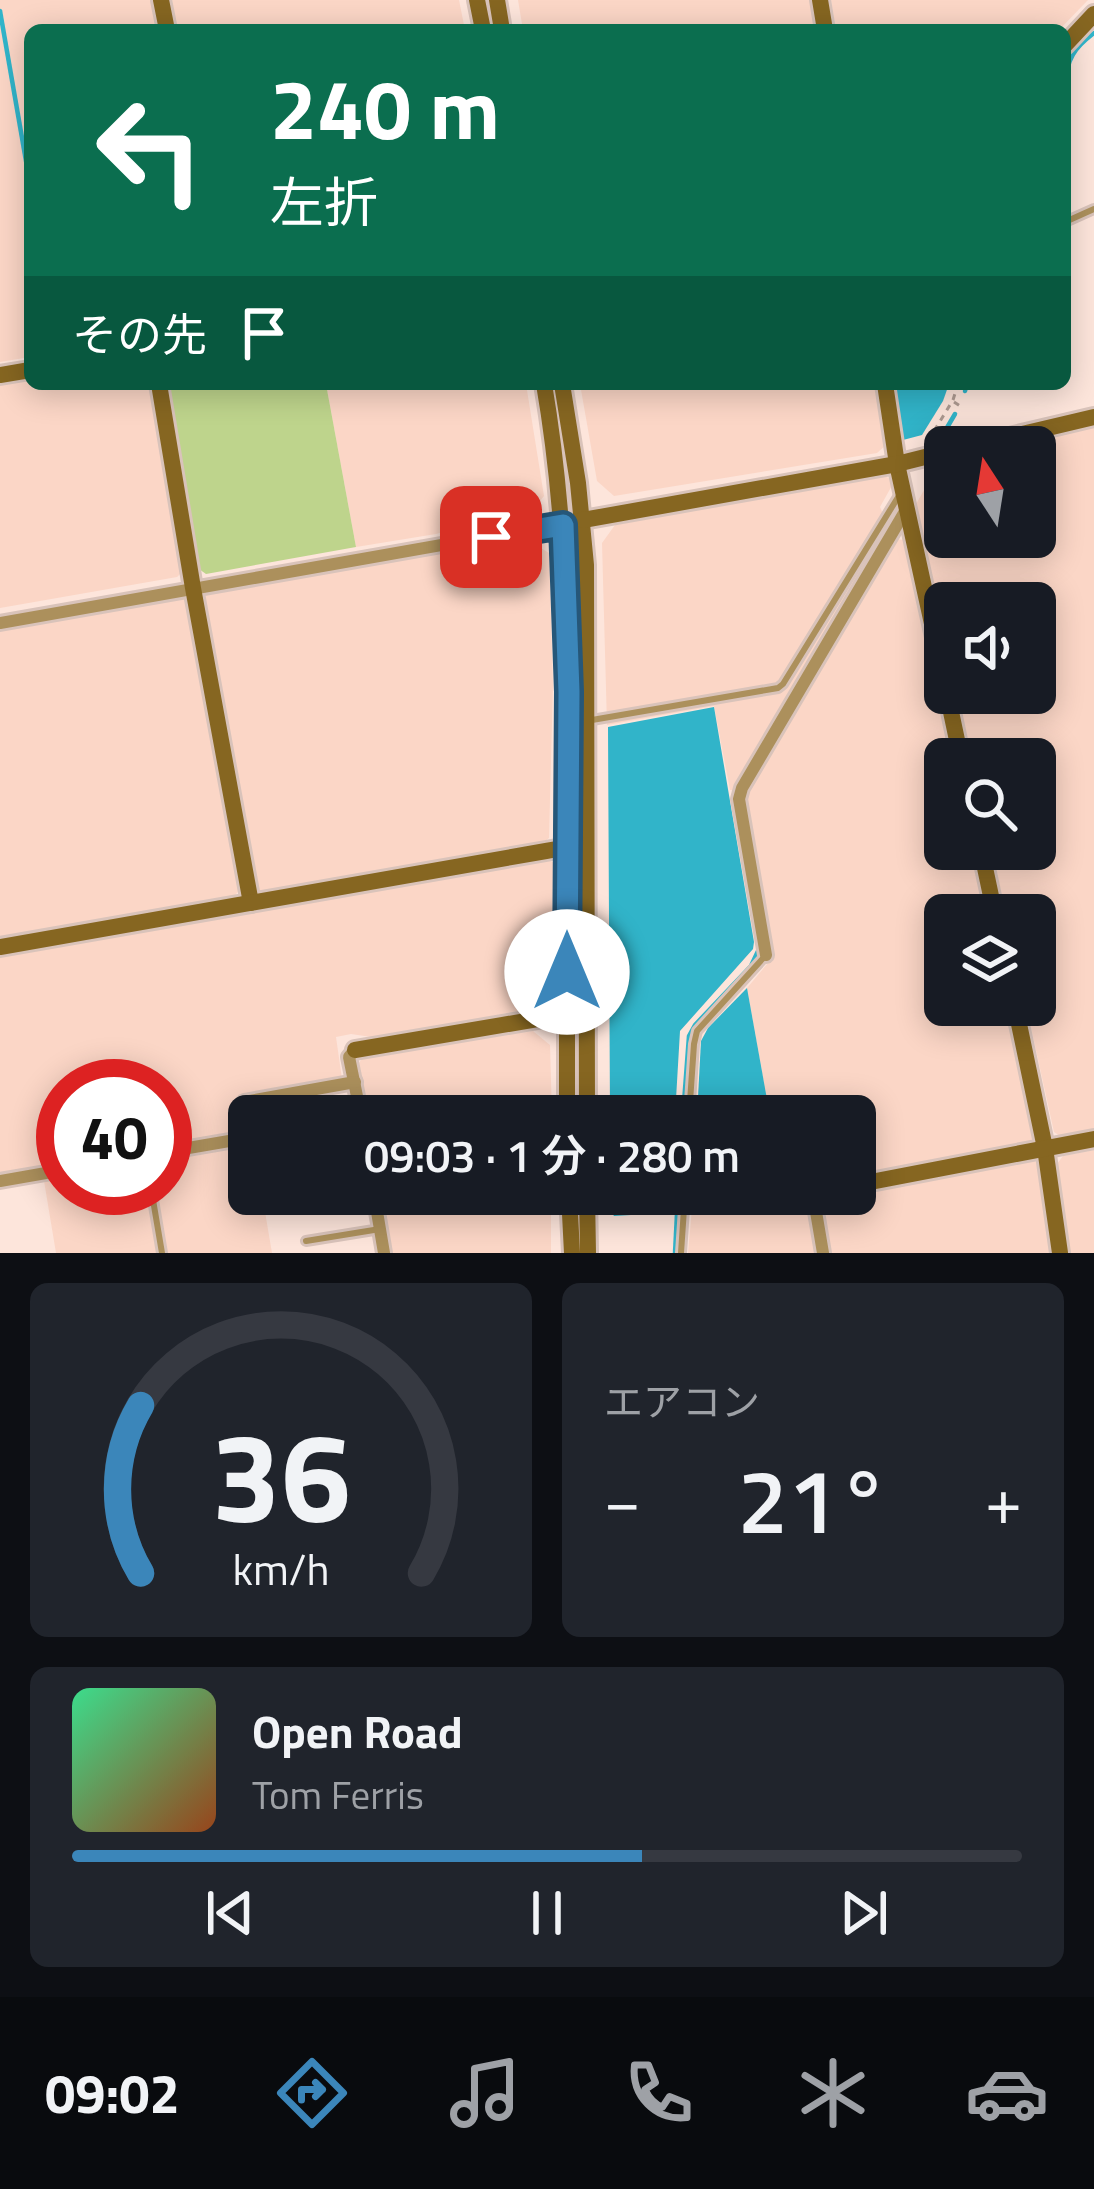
<!DOCTYPE html>
<html lang="ja">
<meta charset="utf-8">
<style>
body{margin:0;font-family:"Titillium Web","Noto Sans JP",sans-serif;background:#20242c;color:#f1f3f6;height:100vh;display:flex;flex-direction:column;font-size:45px;white-space:nowrap}
*{box-sizing:border-box;margin:0}
p{font-size:39px;color:#9ea1a6}
.icon{flex:none;width:66px;height:66px;fill:none;stroke:currentColor;stroke-width:2;stroke-linecap:round;stroke-linejoin:round}
.map{position:relative;height:1253px;overflow:hidden}
.panel{display:flex;flex-direction:column;gap:30px;padding:30px;background:#0d0f14;flex:1}
.panel>*{flex:none}
.top-card{position:absolute;left:24px;top:24px;width:1047px;height:366px;border-radius:18px;box-shadow:0 6px 30px #0003;background:#0b6e4f;color:#fff;overflow:hidden}
.needle{width:78px;rotate:348deg}
.tools{position:absolute;left:924px;top:426px;display:grid;gap:24px}
.tools a{display:grid;place-items:center;width:132px;height:132px;border-radius:18px;background:#171b24;box-shadow:0 6px 30px #0003;font-size:60px}
.speed{position:absolute;left:36px;top:1059px;display:flex;gap:24px;font-size:60px;font-weight:700;text-align:center}
.speed>*{display:grid;place-content:center;width:156px;height:156px;border-radius:50%;background:#171b24;box-shadow:0 6px 30px #0003;line-height:1}
.speed .limit{border:18px solid #d22;background:#fff;color:#111}
.pin{position:absolute;display:grid;place-items:center;width:102px;height:102px;color:#fff;margin:-51px;border-radius:24px;box-shadow:0 6px 18px #0006}
.me{position:absolute;width:132px;margin:-66px;rotate:0deg;stroke-linejoin:round;filter:drop-shadow(0 0 9px #0008)}
.turn{display:flex;align-items:center;gap:42px;height:252px;padding:0 48px;font-size:54px}
.turn .icon{width:156px;height:156px;stroke-width:2.5}
.turn b{display:block;font-size:84px;line-height:102px}
.then{display:flex;align-items:center;height:114px;padding:0 48px;background:#0003;gap:24px;font-size:45px}
.big{font-size:90px;font-weight:600;line-height:1.1}
.panel .card{flex:1;display:flex;flex-direction:column;justify-content:center;gap:18px;min-width:0;padding:0 42px;border-radius:18px;background:#20242c}
.panel .dial{align-items:center;gap:0}
.dial svg{height:312px;overflow:visible;fill:none;stroke:#363941;stroke-width:7;stroke-linecap:round;text-anchor:middle}
.dial text{fill:#f1f3f6;stroke:none}
.song{display:flex;align-items:center;gap:36px}
.cover{width:144px;height:144px;border-radius:18px;background:linear-gradient(135deg,hsl(150 70% 55%),hsl(20 70% 35%))}
.played{height:12px;border-radius:6px;background:linear-gradient(90deg,#3b86ba 60%,#363941 60%)}
.keys{display:flex;justify-content:space-around;direction:ltr}
.heat{display:flex;justify-content:space-between;align-items:center;font-size:66px;direction:ltr}
.panel .tiles{flex:1;display:grid;gap:30px;grid-template-columns:1fr 1fr}
.card:last-child{grid-column:span 2}
.trip{position:absolute;left:228px;top:1095px;width:648px;height:120px;border-radius:18px;background:#171b24;box-shadow:0 6px 30px #0003;font-weight:600;line-height:120px;text-align:center}
.tabs{display:flex;height:192px;justify-content:space-around;align-items:center;background:#090b0e;color:#9ea1a6}
.tabs .icon{width:84px;height:84px}
.tabs .active{color:#3b86ba}
.tabs b{font-size:54px;color:#f1f3f6}
.map>svg:first-child{display:block}
.built{fill:#fbd6c6}
.green{fill:#bed48c}
.water{fill:#31b4c9}
.lines{fill:none;stroke-linecap:round;stroke-linejoin:round}
.stream{stroke:#31b4c9;stroke-width:4.5}
.lane-casing{stroke:#d9c3ba;stroke-width:12}
.street-casing{stroke:#d9c3ba;stroke-width:18}
.secondary-casing{stroke:#d9c3ba;stroke-width:22}
.path{stroke:#ae9a91;stroke-width:3;stroke-dasharray:6 6;stroke-linecap:butt}
.lane{stroke:#ac905c;stroke-width:6}
.street{stroke:#ac905c;stroke-width:12}
.secondary{stroke:#866621;stroke-width:16}
.route-casing{stroke:#265779;stroke-width:30}
.route{stroke:#3b86ba;stroke-width:21}
</style>
<div class="map">
<svg width="1094" height="1253" viewBox="0 0 1094 1253">
<rect width="100%" height="100%" fill="#fde5db"/>
<!-- built -->
<g class="built">
<polygon points="0,0 154,0 159,30 30,30 30,357 0,362"/>
<polygon points="172,0 459,0 465,30 177,30"/>
<polygon points="518,0 811,0 816,30 523,30"/>
<polygon points="831,0 1088,0 1059,30 836,30"/>
<polygon points="30,379 30,384 151,384 184,570 177,577 0,608 0,384"/>
<polygon points="326,384 526,384 544,496 531,512 501,516 436,534 356,547"/>
<polygon points="580,384 876,384 886,445 877,453 614,496 597,481"/>
<polygon points="1094,424 1094,1130 1060,1136 1054,1132 1026,1005 1035,1005 1035,915 1006,915 992,849 1035,849 1035,759 972,759 957,693 1035,693 1035,603 945,603 945,637 916,504 941,461 945,460 945,537 1035,537 1035,447 998,447"/>
<polygon points="884,475 894,482 880,507 894,539 906,540 954,759 945,759 945,849 974,849 988,915 945,915 945,1005 1008,1005 1038,1139 1033,1145 855,1178 855,1116 770,1116 747,988 773,957 738,791 730,790 714,706 607,725 602,543 615,525"/>
<polygon points="531,542 549,553 553,685 549,838 539,846 260,895 252,887 201,600 208,593 440,553"/>
<polygon points="183,598 189,603 239,891 232,898 0,939 0,630"/>
<polygon points="545,859 553,862 552,990 539,1007 378,1038 351,1034 336,1037 342,1079 243,1096 234,1106 238,1124 230,1135 165,1147 165,1086 63,1086 63,1165 0,1176 0,954"/>
<polygon points="533,1031 550,1045 552,1116 369,1116 359,1063 363,1057"/>
<polygon points="249,1144 249,1194 262,1194 272,1253 165,1253 154,1188 165,1188 165,1158"/>
<polygon points="1094,1150 1094,1253 1070,1253 1057,1164 1063,1156"/>
<polygon points="1031,1159 1041,1164 1054,1253 825,1253 816,1211 829,1196 855,1194 855,1192"/>
<polygon points="63,1177 63,1188 148,1188 160,1253 56,1253 44,1181"/>
<polygon points="382,1194 551,1194 551,1253 391,1253"/>
<polygon points="769,1194 806,1194 816,1253 688,1253 692,1208"/>
</g>
<!-- green -->
<polygon class="green" points="168,384 326,384 356,547 206,574 199,569"/>
<!-- water -->
<g class="water">
<polygon points="894,384 949,384 943,401 922,435 903,440"/>
<polygon points="714,707 754,942 753,949 680,1031 675,1116 610,1116 608,727"/>
<polygon points="747,988 770,1116 697,1116 701,1041 708,1028"/>
<polygon points="609,1194 661,1194 660,1204 648,1214 614,1216 609,1209"/>
<polygon points="692,1194 770,1194 692,1208"/>
</g>
<g class="lines">
<!-- stream -->
<g class="stream">
<polyline points="0,11 30,184"/>
<path d="M1065 84C1067 59 1074 48 1094 33"/>
<polyline points="965,391 967,384"/>
<polyline points="938,443 955,414"/>
<polyline points="683,1116 689,1036 695,1025 751,966 759,949"/>
<polyline points="675,1253 678,1194"/>
</g>
<defs>
<g id="lane">
<polyline points="1065,222 1094,209"/>
<polyline points="592,720 778,688 783,684 900,494"/>
<polyline points="689,1116 694,1044 697,1031 766,955"/>
<polyline points="151,1188 162,1253"/>
<polyline points="306,1241 380,1229"/>
<polyline points="681,1253 685,1194"/>
</g>
<g id="street">
<polyline points="0,623 583,520"/>
<polyline points="766,955 739,799 742,788 907,508"/>
<polyline points="355,1050 349,1057 361,1116"/>
<path d="M165 1152 235 1140 241 1137C245 1125 238 1112 244 1102L355 1082"/>
<polyline points="0,1181 63,1170"/>
<polyline points="374,1194 384,1253"/>
<polyline points="813,1194 823,1253"/>
</g>
<g id="secondary">
<polyline points="161,0 167,30"/>
<polyline points="477,0 483,30"/>
<polyline points="497,0 502,30"/>
<polyline points="820,0 825,30"/>
<polyline points="1065,45 1094,14"/>
<polyline points="0,375 30,370"/>
<polyline points="159,384 193,588 251,903"/>
<path d="M544 384C565 507 568 625 567 749 567 872 567 994 567 1116"/>
<polyline points="562,384 578,483 586,565 587,1116"/>
<polyline points="885,384 897,464 945,683"/>
<polyline points="967,447 1094,417"/>
<polyline points="583,520 897,464 945,452"/>
<polyline points="947,693 961,759"/>
<polyline points="981,849 995,915"/>
<polyline points="0,947 546,851 568,847 576,841"/>
<polyline points="1015,1005 1045,1148 1060,1253"/>
<polyline points="355,1050 573,1013"/>
<polyline points="855,1185 1094,1139"/>
<polyline points="569,1194 572,1253"/>
<polyline points="587,1194 588,1253"/>
</g>
</defs>
<!-- lane casing -->
<use href="#lane" class="lane-casing"/>
<!-- street casing -->
<use href="#street" class="street-casing"/>
<!-- secondary casing -->
<use href="#secondary" class="secondary-casing"/>
<!-- path -->
<g class="path">
<polyline points="954,402 963,408"/>
<polyline points="928,441 953,400 958,384"/>
</g>
<!-- lane -->
<use href="#lane" class="lane"/>
<!-- street -->
<use href="#street" class="street"/>
<!-- secondary -->
<use href="#secondary" class="secondary"/>
</g>
<g class="lines">
<defs>
<polyline id="route" points="491,537 563,525 569,692 567,972"/>
</defs>
<!-- route casing -->
<use href="#route" class="route-casing"/>
<!-- route -->
<use href="#route" class="route"/>
</g>
</svg>
<div class="tools">
<a><svg class="needle" viewBox="-14 -14 28 28"><path d="M0-13l5 13h-10z" fill="#e53935"/><path d="M0 13l5-13h-10z" fill="#9ea1a6"/></svg></a>
<a><svg class="icon" aria-label="sound" viewBox="0 0 24 24"><path d="M4 9h4l5-4v14l-5-4H4zM17 9q2 3 0 6"/></svg></a>
<a><svg class="icon" aria-label="search" viewBox="0 0 24 24"><circle cx="10" cy="10" r="6"/><path d="M15 15l6 6"/></svg></a>
<a><svg class="icon" aria-label="layers" viewBox="0 0 24 24"><path d="M12 4l9 5-9 5-9-5zM3 14l9 5 9-5"/></svg></a>
</div>
<div class="speed"><div class="limit">40</div></div>
<div class="pin" style="left:491px;top:537px;background:#d93025"><svg class="icon" aria-label="arrive" viewBox="0 0 24 24"><path d="M6 21V4h12l-3 4 3 4H6"/></svg></div>
<svg class="me" style="left:567px;top:972px" viewBox="-20 -20 40 40"><circle r="19" fill="#fff"/><path d="M0-13L10 11 0 6-10 11z" fill="#3b86ba"/></svg>
<div class="trip">09:03 · 1 分 · 280 m</div>
<div class="top-card">
<div class="turn"><svg class="icon" aria-label="left" viewBox="0 0 24 24"><path d="M17 20v-9H6M10 6l-5 5 5 5"/></svg><div><b>240 m</b>左折</div></div>
<div class="then">その先<svg class="icon" aria-label="arrive" viewBox="0 0 24 24"><path d="M6 21V4h12l-3 4 3 4H6"/></svg></div>
</div>
</div>
<section class="panel">
<div class="tiles">
<div class="card dial"><svg viewBox="0 0 100 80">
<path d="M14 69A42 42 0 1 1 86 69"/>
<path d="M14 69A42 42 0 0 1 14 26" stroke="#3b86ba"/>
<text x="50" y="56" font-size="32" font-weight="700">36</text>
<text x="50" y="72" font-size="11">km/h</text>
</svg></div>
<div class="card"><p>エアコン</p>
<div class="heat"><a>−</a><b class="big">21°</b><a>+</a></div>
</div>
<div class="card">
<div class="song"><i class="cover"></i><div><b>Open Road</b><p>Tom Ferris</p></div></div>
<div class="played"></div>
<div class="keys"><svg class="icon" aria-label="previous" viewBox="0 0 24 24"><path d="M18 5L8 12l10 7zM5 5v14"/></svg><svg class="icon" aria-label="pause" viewBox="0 0 24 24"><path d="M8 5v14M16 5v14"/></svg><svg class="icon" aria-label="next" viewBox="0 0 24 24"><path d="M6 5l10 7-10 7zM19 5v14"/></svg></div>
</div>
</div>
</section>
<nav class="tabs">
<b>09:02</b>
<svg class="icon active" aria-label="directions" viewBox="0 0 24 24"><path d="M12 3l9 9-9 9-9-9zM9 14v-3h6M13 9l2 2-2 2"/></svg>
<svg class="icon" aria-label="music" viewBox="0 0 24 24"><path d="M9 18V5l10-2v13"/><circle cx="6" cy="18" r="3"/><circle cx="16" cy="16" r="3"/></svg>
<svg class="icon" aria-label="phone" viewBox="0 0 24 24"><path d="M5 4h4l2 5-3 2q2 4 5 5l2-3 5 2v4C11 20 4 13 5 4z"/></svg>
<svg class="icon" aria-label="climate" viewBox="0 0 24 24"><path d="M12 3v18M4 7l16 10M4 17L20 7"/></svg>
<svg class="icon" aria-label="car" viewBox="0 0 24 24"><path d="M5 17H2v-5l4-1 3-4h7l3 4 3 1v5h-3M9 17h6M6 11h13"/><circle cx="7" cy="17" r="2"/><circle cx="17" cy="17" r="2"/></svg>
</nav>
